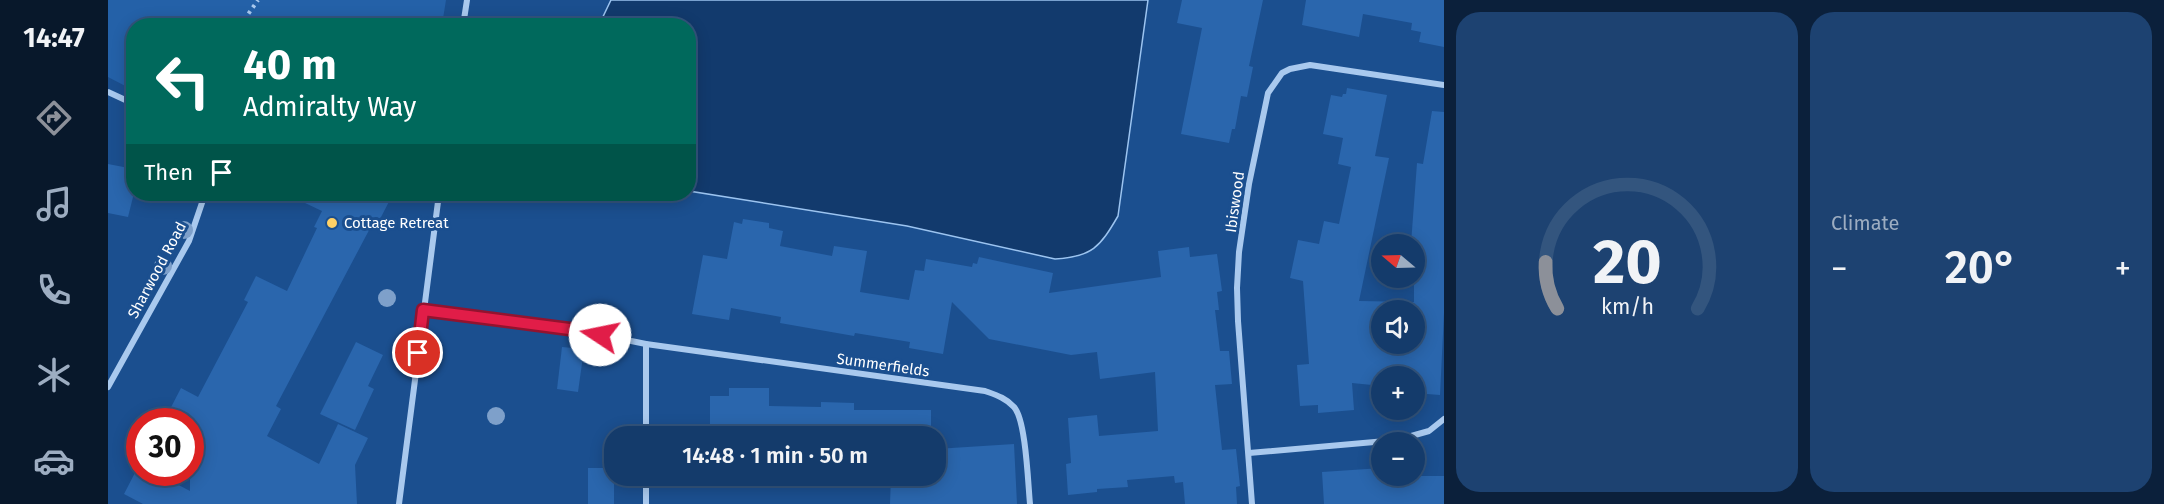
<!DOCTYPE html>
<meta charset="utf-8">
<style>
body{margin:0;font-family:"Fira Sans",sans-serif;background:#1d4271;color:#f1f3f6;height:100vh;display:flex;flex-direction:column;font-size:22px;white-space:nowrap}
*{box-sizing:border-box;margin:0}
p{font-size:20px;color:#9dadc1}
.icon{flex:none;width:33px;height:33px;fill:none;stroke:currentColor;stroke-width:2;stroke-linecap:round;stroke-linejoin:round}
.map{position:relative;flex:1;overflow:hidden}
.drawer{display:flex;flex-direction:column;gap:12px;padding:12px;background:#0b203b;width:720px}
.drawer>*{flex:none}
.banner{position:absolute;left:18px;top:18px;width:570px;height:183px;border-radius:24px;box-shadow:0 3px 15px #0003,0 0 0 2px #33557e;background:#00695c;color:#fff;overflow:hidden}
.needle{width:39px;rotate:289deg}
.buttons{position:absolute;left:1263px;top:234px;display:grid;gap:12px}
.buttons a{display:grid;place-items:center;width:54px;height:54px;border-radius:50%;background:#143b6b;box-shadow:0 3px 15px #0003,0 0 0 2px #33557e;font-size:30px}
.speed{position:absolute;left:18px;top:408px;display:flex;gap:12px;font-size:30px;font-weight:700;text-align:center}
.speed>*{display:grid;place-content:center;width:78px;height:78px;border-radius:50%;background:#143b6b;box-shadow:0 3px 15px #0003,0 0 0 2px #33557e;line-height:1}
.speed .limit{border:9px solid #d22;background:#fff;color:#111}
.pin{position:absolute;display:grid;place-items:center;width:51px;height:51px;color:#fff;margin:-26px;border:3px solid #fff;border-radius:50%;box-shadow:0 2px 6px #0007}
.me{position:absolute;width:66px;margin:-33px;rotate:281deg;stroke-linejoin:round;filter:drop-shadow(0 0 4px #0008)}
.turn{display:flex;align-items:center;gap:21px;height:126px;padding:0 18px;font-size:27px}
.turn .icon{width:78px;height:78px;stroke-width:2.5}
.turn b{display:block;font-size:42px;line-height:51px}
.then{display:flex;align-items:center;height:57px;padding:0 18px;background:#0003;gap:12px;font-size:22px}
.big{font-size:45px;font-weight:600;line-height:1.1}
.drawer .card{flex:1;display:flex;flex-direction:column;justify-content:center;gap:9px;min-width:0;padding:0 21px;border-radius:24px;background:#1d4271}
.drawer .dial{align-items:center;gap:0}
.dial svg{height:156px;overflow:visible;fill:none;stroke:#33557e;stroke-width:7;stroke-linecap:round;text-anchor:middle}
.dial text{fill:#f1f3f6;stroke:none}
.heat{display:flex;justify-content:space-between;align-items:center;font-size:33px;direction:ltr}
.drawer .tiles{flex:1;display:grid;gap:12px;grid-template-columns:repeat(2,1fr)}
.trip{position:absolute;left:496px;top:426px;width:342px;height:60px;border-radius:24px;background:#143b6b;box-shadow:0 3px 15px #0003,0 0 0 2px #33557e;font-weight:600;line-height:60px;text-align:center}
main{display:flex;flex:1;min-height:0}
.tabs{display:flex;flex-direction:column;width:108px;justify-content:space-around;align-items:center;background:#08182b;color:#9dadc1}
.tabs .icon{width:42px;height:42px}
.tabs .active{color:#8c9099}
.tabs b{font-size:27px;color:#f1f3f6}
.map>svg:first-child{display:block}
.green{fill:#2461a8}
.water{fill:#123a6d;stroke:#9cc4f0;stroke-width:1.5}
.building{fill:#2a66ad;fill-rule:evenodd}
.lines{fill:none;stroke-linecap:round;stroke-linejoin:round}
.path{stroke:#a9c9ee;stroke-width:4;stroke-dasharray:3 4.5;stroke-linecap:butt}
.minor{stroke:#a9c9ee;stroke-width:6}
.tree{fill:#7ea0ca}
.route-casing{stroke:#92132f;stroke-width:15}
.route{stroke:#e11d48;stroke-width:10}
.poi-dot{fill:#ffd166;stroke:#1b4f8f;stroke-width:2}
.labels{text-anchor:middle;stroke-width:6;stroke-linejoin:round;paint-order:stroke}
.street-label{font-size:15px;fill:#fff;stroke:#1b4f8f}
.poi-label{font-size:15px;fill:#fff;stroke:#1b4f8f;text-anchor:start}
</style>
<main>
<nav class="tabs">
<b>14:47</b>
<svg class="icon active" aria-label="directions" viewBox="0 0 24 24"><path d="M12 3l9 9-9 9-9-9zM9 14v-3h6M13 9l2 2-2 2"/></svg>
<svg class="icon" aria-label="music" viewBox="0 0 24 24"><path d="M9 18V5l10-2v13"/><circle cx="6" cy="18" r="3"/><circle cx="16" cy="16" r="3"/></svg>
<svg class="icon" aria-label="phone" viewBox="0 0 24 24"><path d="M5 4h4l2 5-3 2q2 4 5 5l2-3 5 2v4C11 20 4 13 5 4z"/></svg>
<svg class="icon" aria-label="climate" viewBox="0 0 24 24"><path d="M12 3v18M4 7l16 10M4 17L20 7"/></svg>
<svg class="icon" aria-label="car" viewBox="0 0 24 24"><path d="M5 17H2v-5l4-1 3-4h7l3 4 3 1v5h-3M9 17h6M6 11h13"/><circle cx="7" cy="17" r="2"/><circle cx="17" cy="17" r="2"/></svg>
</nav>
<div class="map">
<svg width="1336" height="504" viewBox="0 0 1336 504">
<rect width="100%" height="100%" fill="#1b4f8f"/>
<!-- green -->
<polygon class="green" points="0,0 338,0 334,25 26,26 25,90 0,77"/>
<!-- water -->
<path class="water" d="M503 0H1040L1010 216C992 247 984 257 947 259L799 226 581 191 580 26 491 25Z"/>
<!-- building -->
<g class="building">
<polygon points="1074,0 1155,0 1141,66 1145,67 1139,97 1133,96 1127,129 1124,129 1121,143 1073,134 1094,28 1069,23"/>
<polygon points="1198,0 1336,0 1336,47 1311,42 1313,32 1303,30 1304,23 1255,14 1251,37 1194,25"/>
<path d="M1239 88 1279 95 1267 156 1281 158 1251 301 1306 302V244H1303L1309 163 1315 164 1324 111 1336 112V313L1332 395 1306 393V376H1274V386L1244 383 1246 410 1210 413V405L1192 406 1189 365 1201 364 1195 281 1182 278 1190 240 1211 244 1216 221 1231 224 1243 167 1230 164 1235 138 1215 134 1223 95 1234 97 1235 94H1238ZM1274 310H1306V344H1274Z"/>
<polygon points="0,164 26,169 26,193 20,217 0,213"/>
<polygon points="178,194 285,194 272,219 268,217 168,406 173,409 159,436 211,464 230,424 260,438 247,465 249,504 35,504 16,494 31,465 32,472 46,472 82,491 82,422 72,422 59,415 73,388 90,397 140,302 136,300 148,276 179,291 209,228 206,227 214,211"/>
<polygon points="635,219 661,223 661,228 675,231 672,246 724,256 726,246 759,251 752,292 801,300 807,270 816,271 818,259 864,267 865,263 869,264 871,257 945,273 941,293 1053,277 1050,251 1081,247 1082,257 1109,254 1114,291 1109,292 1111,310 1107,310 1112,351 1121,351 1124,384 1107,385 1114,450 1128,449 1132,486 1128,487 1129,504 1077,504 1075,482 1067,483 1066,476 1019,480 1020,487 989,489 989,492 960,495 958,464 963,463 960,418 989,415 991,436 1050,431 1047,372 992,379 989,352 963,355 881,339 844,302 835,354 801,348 802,342 747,333 746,336 672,323 673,317 623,308 621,320 584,314 595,255 619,259 626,222 634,224"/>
<polygon points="248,342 275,355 260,386 266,389 247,430 212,414"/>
<polygon points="454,347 476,349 470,392 449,389"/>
<polygon points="621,388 661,388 661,406 713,407 713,402 746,403 746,410 823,410 823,436 602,436 602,396 621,396"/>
<polygon points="906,444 909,504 782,504 783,476 828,476 828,449"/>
<rect x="480" y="468" width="26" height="36"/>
<polygon points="1274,468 1274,476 1336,476 1336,504 1216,504 1214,472"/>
<polygon points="690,476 717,476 716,484 689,483"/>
</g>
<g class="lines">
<!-- path -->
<polyline class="path" points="132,26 150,0"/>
<!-- minor -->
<g class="minor">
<polyline points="355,26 359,0"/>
<polyline points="0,92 26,104"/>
<path d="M315 310 469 330 538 344 877 391C888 395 898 398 906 407 918 420 920 484 922 504"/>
<polyline points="0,387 81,241 97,194"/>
<polyline points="538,436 538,344"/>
<polyline points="1141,453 1289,440 1321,431 1336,419"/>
<polyline points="291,504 331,194"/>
<polyline points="538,504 538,476"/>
<polyline points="1144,504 1130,321 1129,288 1131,252 1141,184 1160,93 1174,73 1182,69 1202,65 1336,85"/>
</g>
</g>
<!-- trees -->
<g class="tree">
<circle cx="76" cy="230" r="9"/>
<circle cx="55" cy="266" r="9"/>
<circle cx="279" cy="298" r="9"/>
<circle cx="388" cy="416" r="9"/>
</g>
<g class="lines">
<defs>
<polyline id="route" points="310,353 315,310 469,330 492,335"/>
</defs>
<!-- route casing -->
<use href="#route" class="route-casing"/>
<!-- route -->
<use href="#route" class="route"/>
</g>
<!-- markers -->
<circle class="poi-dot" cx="224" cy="223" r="6"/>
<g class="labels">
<!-- street labels -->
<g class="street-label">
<text transform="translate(1127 202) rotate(-82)" y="5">Ibiswood</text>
<text transform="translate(49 270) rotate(-62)" y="5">Sharwood Road</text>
<text transform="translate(775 365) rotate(8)" y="5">Summerfields</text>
</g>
<!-- poi labels -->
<g class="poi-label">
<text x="236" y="228">Cottage Retreat</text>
</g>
</g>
</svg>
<div class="buttons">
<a><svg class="needle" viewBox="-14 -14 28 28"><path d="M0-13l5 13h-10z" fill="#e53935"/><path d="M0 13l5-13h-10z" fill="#9dadc1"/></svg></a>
<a><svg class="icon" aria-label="sound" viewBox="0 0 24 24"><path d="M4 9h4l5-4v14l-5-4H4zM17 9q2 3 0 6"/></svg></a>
<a>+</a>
<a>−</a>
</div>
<div class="speed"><div class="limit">30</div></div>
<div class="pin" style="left:310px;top:353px;background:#d93025"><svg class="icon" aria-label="arrive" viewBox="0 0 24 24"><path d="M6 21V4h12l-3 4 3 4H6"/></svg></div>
<svg class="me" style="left:492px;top:335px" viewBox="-20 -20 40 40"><circle r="19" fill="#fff"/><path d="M0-13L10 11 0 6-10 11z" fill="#e11d48"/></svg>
<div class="trip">14:48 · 1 min · 50 m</div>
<div class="banner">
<div class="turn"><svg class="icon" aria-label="left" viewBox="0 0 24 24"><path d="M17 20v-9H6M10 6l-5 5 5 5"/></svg><div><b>40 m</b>Admiralty Way</div></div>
<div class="then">Then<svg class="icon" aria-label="arrive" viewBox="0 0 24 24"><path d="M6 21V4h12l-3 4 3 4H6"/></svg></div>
</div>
</div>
<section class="drawer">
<div class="tiles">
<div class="card dial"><svg viewBox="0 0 100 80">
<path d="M14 69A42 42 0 1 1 86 69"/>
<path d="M14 69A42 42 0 0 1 8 45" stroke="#8c9099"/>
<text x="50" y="56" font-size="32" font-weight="700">20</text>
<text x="50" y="72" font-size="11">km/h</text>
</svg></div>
<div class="card"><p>Climate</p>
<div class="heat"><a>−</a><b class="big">20°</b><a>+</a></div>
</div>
</div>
</section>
</main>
